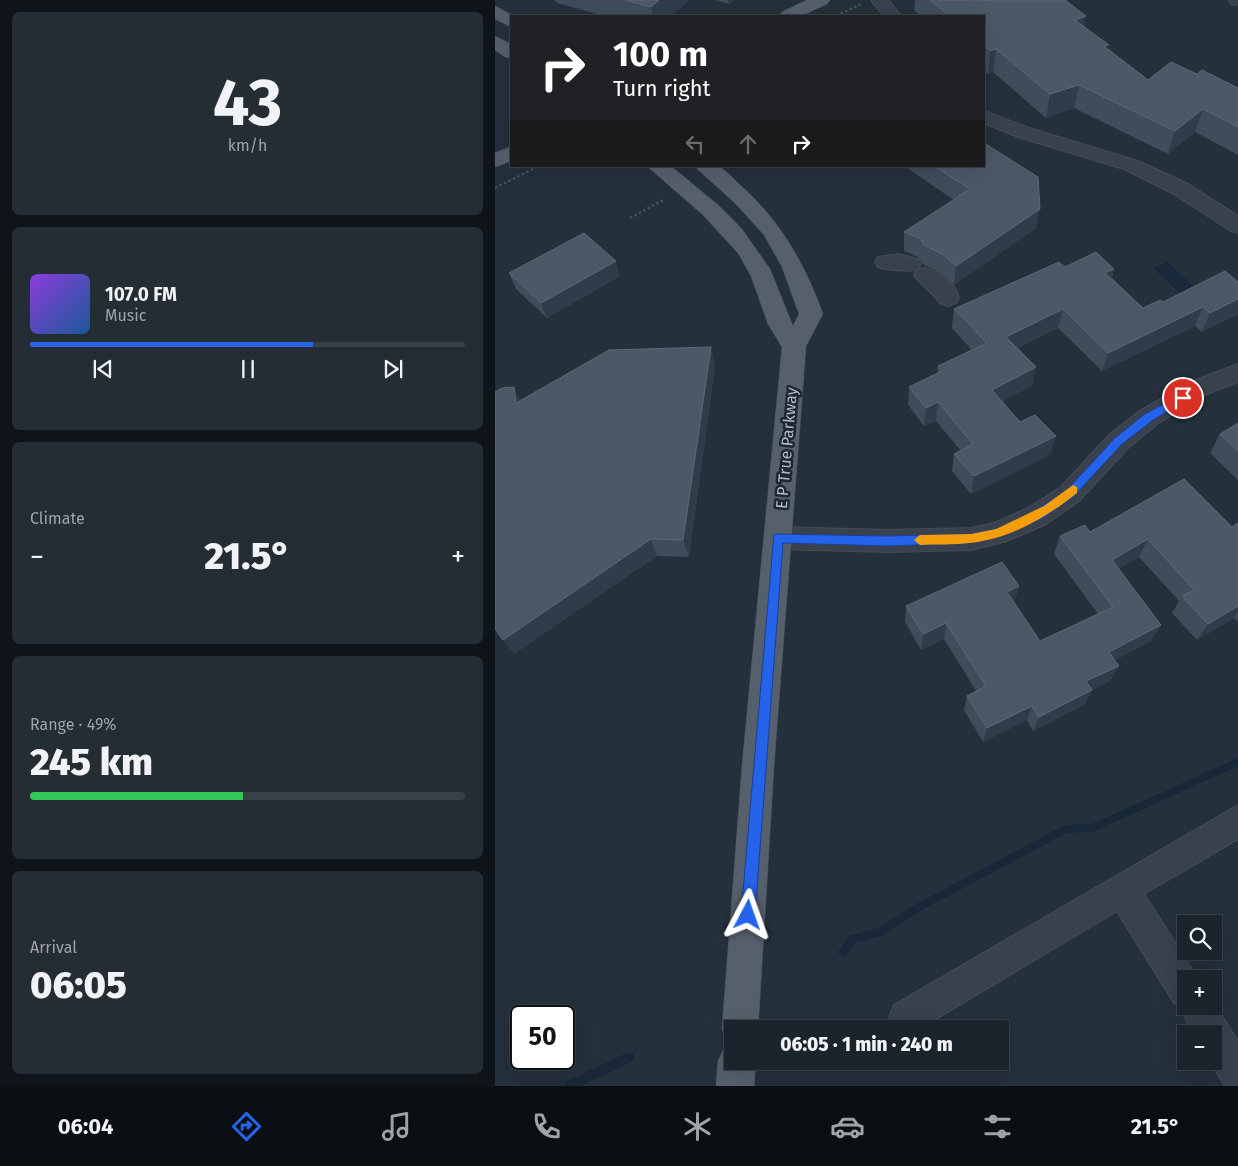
<!DOCTYPE html>
<meta charset="utf-8">
<style>
body{margin:0;font-family:"Fira Sans",sans-serif;background:#242c34;color:#f1f3f6;height:100vh;display:flex;flex-direction:column;font-size:19px;white-space:nowrap}
*{box-sizing:border-box;margin:0}
p{font-size:16px;color:#a0a4a9}
.icon{flex:none;width:28px;height:28px;fill:none;stroke:currentColor;stroke-width:2;stroke-linecap:round;stroke-linejoin:round}
.map{position:relative;flex:1;overflow:hidden}
.sheet{display:flex;flex-direction:column;gap:12px;padding:12px;background:#0f1418;width:495px}
.sheet>*{flex:none}
.top-card{position:absolute;left:15px;top:15px;width:475px;height:152px;border-radius:0px;box-shadow:0 5px 20px #0002,0 0 0 1px #394148;background:#202124;color:#fff;overflow:hidden}
.buttons{position:absolute;left:682px;top:915px;display:grid;gap:10px}
.buttons a{display:grid;place-items:center;width:45px;height:45px;border-radius:0px;background:#1b242c;box-shadow:0 5px 20px #0002,0 0 0 1px #394148;font-size:25px}
.speed{position:absolute;left:15px;top:1005px;display:flex;gap:10px;font-size:25px;font-weight:700;text-align:center}
.speed>*{display:grid;place-content:center;width:65px;height:65px;border-radius:50%;background:#1b242c;box-shadow:0 5px 20px #0002,0 0 0 1px #394148;line-height:1}
.speed .limit{border:2px solid #111;border-radius:8px;background:#fff;color:#111}
.pin{position:absolute;display:grid;place-items:center;width:42px;height:42px;color:#fff;margin:-21px;border:2px solid #fff;border-radius:50%;box-shadow:0 1px 5px #0007}
.me{position:absolute;width:55px;margin:-28px;rotate:4deg;stroke-linejoin:round;filter:drop-shadow(0 0 4px #0008)}
.turn{display:flex;align-items:center;gap:18px;height:105px;padding:0 20px;font-size:22px}
.turn .icon{width:65px;height:65px;stroke-width:2.5}
.turn b{display:block;font-size:35px;line-height:42px}
.lanes{display:flex;align-items:center;height:48px;padding:0 20px;background:#0003;justify-content:center;gap:25px;direction:ltr}
.lanes .off{opacity:.35}
.big{font-size:38px;font-weight:800;line-height:1.1}
.sheet .card{flex:1;display:flex;flex-direction:column;justify-content:center;gap:8px;min-width:0;padding:0 18px;border-radius:8px;background:#242c34}
.sheet .dial{align-items:center;gap:0}
.dial b{font-size:65px;line-height:1}
.song{display:flex;align-items:center;gap:15px}
.cover{width:60px;height:60px;border-radius:8px;background:linear-gradient(135deg,hsl(270 70% 55%),hsl(210 70% 35%))}
.played{height:5px;border-radius:2px;background:linear-gradient(90deg,#2563eb 65%,#394148 65%)}
.keys{display:flex;justify-content:space-around;direction:ltr}
.heat{display:flex;justify-content:space-between;align-items:center;font-size:28px;direction:ltr}
.charge{height:8px;border-radius:4px;background:linear-gradient(90deg,#34c759 49%,#394148 0)}
.trip{position:absolute;left:229px;top:1020px;width:285px;height:50px;border-radius:0px;background:#1b242c;box-shadow:0 5px 20px #0002,0 0 0 1px #394148;font-weight:800;line-height:50px;text-align:center}
.tabs{display:flex;height:80px;justify-content:space-around;align-items:center;background:#0b0e12;color:#a0a4a9}
.tabs .icon{width:35px;height:35px}
.tabs .selected{color:#2563eb}
.tabs b{font-size:22px;color:#f1f3f6}
main{display:flex;flex:1;min-height:0}
.map>svg:first-child{display:block}
.water{fill:#182739}
.lines{fill:none;stroke-linecap:round;stroke-linejoin:round}
.stream{fill:#182739;fill-rule:evenodd}
.minor-casing{stroke:#444d58;stroke-width:2}
.major-casing{stroke:#444d58;stroke-width:1}
.path{stroke:#3f5455;stroke-width:2.5;stroke-dasharray:2.5 2.5;stroke-linecap:butt}
.minor{fill:#38414c;fill-rule:evenodd}
.major{fill:#56606c;fill-rule:evenodd}
.wall{fill:#3f4c5a}
.shaded-wall{fill:#2f3c49}
.building{fill:#4b5866;stroke:#5c6875}
.route{fill:#2563eb;stroke:#184099}
.slow{fill:#f59e0b}
.labels{text-anchor:middle;stroke-width:5;stroke-linejoin:round;paint-order:stroke}
.street-label{font-size:16px;fill:#b3bcc7;stroke:#1d2631}
</style>
<main>
<section class="sheet">
<div class="card dial"><b>43</b><p>km/h</p></div>
<div class="card">
<div class="song"><i class="cover"></i><div><b>107.0 FM</b><p>Music</p></div></div>
<div class="played"></div>
<div class="keys"><svg class="icon" aria-label="previous" viewBox="0 0 24 24"><path d="M18 5L8 12l10 7zM5 5v14"/></svg><svg class="icon" aria-label="pause" viewBox="0 0 24 24"><path d="M8 5v14M16 5v14"/></svg><svg class="icon" aria-label="next" viewBox="0 0 24 24"><path d="M6 5l10 7-10 7zM19 5v14"/></svg></div>
</div>
<div class="card"><p>Climate</p>
<div class="heat"><a>−</a><b class="big">21.5°</b><a>+</a></div>
</div>
<div class="card"><p>Range · 49%</p><b class="big">245 km</b><div class="charge"></div></div>
<div class="card"><p>Arrival</p><b class="big">06:05</b></div>
</section>
<div class="map">
<svg width="743" height="1086" viewBox="0 0 743 1086">
<rect width="100%" height="100%" fill="#24303b"/>
<!-- water -->
<polygon class="water" points="672,262 699,286 685,293 658,268"/>
<g class="lines">
<!-- stream -->
<g class="stream">
<polygon points="743,758 743,766 600,831 597,832 572,833 429,909 388,935 360,943 351,955 348,957 345,955 343,952 354,936 383,928 423,903 568,826 571,825 597,824"/>
<polygon points="134,1052 138,1053 139,1057 138,1061 85,1086 69,1086 70,1082"/>
</g>
<defs>
<g id="minor">
<polygon points="376,0 393,0 406,16 389,16"/>
<polygon points="734,0 743,0 743,5 736,4"/>
<polygon points="489,111 537,129 643,161 693,184 743,216 743,233 736,231 679,194 629,169 523,137 489,123"/>
<path d="M403 254 423 259 426 264 423 269C414 272 393 270 383 267L380 262 383 257Z"/>
<path d="M430 268C445 272 460 283 464 298L461 303 453 306 445 303C438 292 426 286 419 275L422 270Z"/>
<polygon points="743,364 743,382 712,394 662,424 633,448 584,501 551,524 512,541 476,550 393,552 283,549 274,546 270,538 274,530 283,527 393,530 476,528 499,523 533,508 566,487 615,434 646,410 696,382"/>
<polygon points="743,805 743,839 649,894 703,979 691,979 691,1006 719,1006 719,1003 743,1041 743,1086 730,1086 715,1061 719,1061 719,1034 698,1034 684,1005 679,1003 622,911 424,1029 399,1029 394,1017 399,1005"/>
</g>
<g id="major">
<polygon points="312,0 335,0 332,4 306,16 284,16 287,12"/>
<polygon points="0,6 19,16 16,16 16,27 0,19"/>
<polygon points="0,36 16,44 16,58 10,57 0,50"/>
<polygon points="16,147 16,161 0,167 0,153"/>
<path d="M152 166H176L223 205 247 229 275 269 298 326 304 314 287 267 269 235 240 203 199 166C206 166 216 164 222 166 229 168 238 178 243 183 285 220 309 262 328 314L311 346 279 766 263 1029H238V1044L232 1042 227 1029 247 766 287 347 273 324 256 276 243 253 208 215Z"/>
<polygon points="238,1044 238,1061 261,1061 259,1086 221,1086 223,1061 229,1048"/>
</g>
</defs>
<!-- minor casing -->
<use href="#minor" class="minor-casing"/>
<!-- major casing -->
<use href="#major" class="major-casing"/>
<!-- path -->
<g class="path">
<polyline points="341,16 366,4"/>
<polyline points="0,188 44,166"/>
<polyline points="135,218 170,199"/>
</g>
<!-- minor -->
<use href="#minor" class="minor"/>
<!-- major -->
<use href="#major" class="major"/>
</g>
<!-- wall -->
<g class="wall">
<polygon points="59,0 194,0 176,16 109,16 62,3"/>
<polygon points="220,0 238,0 234,4"/>
<polygon points="420,0 570,0 589,26 613,49 653,80 702,74 743,88 743,155 700,132 673,154 579,108 551,118 498,72 493,74 489,71 489,16 426,16 419,10"/>
<polygon points="409,166 489,166 541,228 459,285 447,274 428,264 423,257 409,251 409,232 459,200"/>
<polygon points="570,267 619,269 617,278 648,308 743,282 743,314 707,332 700,326 607,371 563,328 523,348 541,367 537,386 507,401 525,422 556,454 476,494 457,471 459,454 466,451 441,421 429,426 413,405 414,387 442,374 443,366 477,350 457,328 459,309"/>
<polygon points="14,273 125,276 52,318 21,289"/>
<polygon points="216,347 220,366 194,557 162,556 19,654 25,400"/>
<polygon points="743,423 743,480 715,453 725,434"/>
<polygon points="743,523 743,622 739,618 702,640 677,613 684,601 644,557 623,569 666,625 656,641 620,660 615,681 597,690 589,705 538,731 532,720 488,742 469,710 472,696 481,691 449,639 426,650 410,622 411,606 524,586 519,603 545,641 603,614 559,554 565,536 595,532 737,527"/>
</g>
<!-- shaded-wall -->
<g class="shaded-wall">
<polygon points="164,0 194,0 176,16 158,16 156,7"/>
<polygon points="233,0 238,0 234,4"/>
<polygon points="591,16 586,39 580,20"/>
<polygon points="501,49 498,72 493,74 495,51"/>
<polygon points="584,85 579,108 551,118 555,94"/>
<polygon points="708,109 700,132 673,154 680,131"/>
<polygon points="545,209 541,228 459,285 461,266"/>
<polygon points="121,261 125,276 52,318 46,303"/>
<polygon points="619,269 614,288 610,273"/>
<polygon points="743,299 743,314 707,332 715,313"/>
<polygon points="708,307 700,326 607,371 613,353"/>
<polygon points="568,309 563,328 508,356 511,337"/>
<polygon points="216,347 220,366 194,557 188,540"/>
<polygon points="541,367 537,386 494,408 497,390"/>
<polygon points="19,387 28,406 21,403"/>
<polygon points="443,402 441,421 429,426 431,408"/>
<polygon points="561,436 556,454 476,494 479,476"/>
<polygon points="156,539 162,556 19,654 8,640"/>
<polygon points="653,539 644,557 609,578 617,560"/>
<polygon points="524,586 519,603 507,608 512,592"/>
<polygon points="743,606 743,612 739,618 702,640 713,624"/>
<polygon points="451,623 449,639 426,650 428,634"/>
<polygon points="666,625 656,641 606,667 614,652"/>
<polygon points="624,666 615,681 583,696 591,681"/>
<polygon points="597,690 589,705 538,731 544,717"/>
<polygon points="537,706 532,720 488,742 492,728"/>
</g>
<!-- building -->
<g class="building">
<polygon points="130,0 164,0 156,7"/>
<polygon points="435,0 570,0 591,16 580,20 614,45 609,46 653,80 676,62 702,74 707,70 743,88 743,127 708,109 680,131 584,85 555,94 501,49 495,51 489,45 489,16 455,16"/>
<polygon points="489,143 543,177 545,209 461,266 449,255 429,245 425,238 409,232 475,189 439,166 489,166"/>
<polygon points="89,233 121,261 46,303 14,273"/>
<polygon points="601,252 619,269 610,273 648,308 665,300 668,302 730,271 743,282 743,299 715,313 708,307 613,353 568,309 511,337 541,367 497,390 525,422 540,415 561,436 479,476 459,454 478,444 443,402 431,408 414,387 447,371 443,366 492,343 459,309 564,262 570,267"/>
<polygon points="216,347 188,540 156,539 8,640 0,629 0,392 7,388 19,387 21,403 114,350"/>
<polygon points="743,423 743,451 725,434"/>
<polygon points="689,479 737,527 743,523 743,606 713,624 687,596 699,590 653,539 617,560 666,625 614,652 624,666 591,681 597,690 544,717 537,706 492,728 472,696 491,686 451,623 428,634 411,606 507,562 524,586 512,592 545,641 618,607 565,536 590,525 595,532"/>
</g>
<!-- route -->
<polygon class="route" points="688,394 691,395 691,400 658,420 627,444 578,497 546,519 507,536 476,543 393,546 288,543 260,915 258,920 253,922 248,920 246,915 279,534 393,536 476,534 501,529 538,512 571,491 620,438 650,414"/>
<!-- slow -->
<path class="slow" d="M578 485 582 487V493C552 517 515 539 475 543 459 545 442 544 425 545L419 540 425 535 476 534 501 529 549 506Z"/>
<g class="labels">
<!-- street labels -->
<g class="street-label">
<text transform="translate(291 448) rotate(-85)" y="6">E P True Parkway</text>
</g>
</g>
</svg>
<div class="buttons">
<a><svg class="icon" aria-label="search" viewBox="0 0 24 24"><circle cx="10" cy="10" r="6"/><path d="M15 15l6 6"/></svg></a>
<a>+</a>
<a>−</a>
</div>
<div class="speed"><div class="limit">50</div></div>
<div class="pin" style="left:688px;top:398px;background:#d93025"><svg class="icon" aria-label="arrive" viewBox="0 0 24 24"><path d="M6 21V4h12l-3 4 3 4H6"/></svg></div>
<svg class="me" style="left:253px;top:915px" viewBox="-20 -20 40 40"><path d="M0-17L14 15 0 8-14 15z" fill="#2563eb" stroke="#fff" stroke-width="4"/></svg>
<div class="trip">06:05 · 1 min · 240 m</div>
<div class="top-card">
<div class="turn"><svg class="icon" aria-label="right" viewBox="0 0 24 24"><path d="M7 20v-9h11M14 6l5 5-5 5"/></svg><div><b>100 m</b>Turn right</div></div>
<div class="lanes"><svg class="icon off" aria-label="left" viewBox="0 0 24 24"><path d="M17 20v-9H6M10 6l-5 5 5 5"/></svg><svg class="icon off" aria-label="ahead" viewBox="0 0 24 24"><path d="M12 20V5M6 11l6-6 6 6"/></svg><svg class="icon" aria-label="right" viewBox="0 0 24 24"><path d="M7 20v-9h11M14 6l5 5-5 5"/></svg></div>
</div>
</div>
</main>
<nav class="tabs">
<b>06:04</b>
<svg class="icon selected" aria-label="directions" viewBox="0 0 24 24"><path d="M12 3l9 9-9 9-9-9zM9 14v-3h6M13 9l2 2-2 2"/></svg>
<svg class="icon" aria-label="music" viewBox="0 0 24 24"><path d="M9 18V5l10-2v13"/><circle cx="6" cy="18" r="3"/><circle cx="16" cy="16" r="3"/></svg>
<svg class="icon" aria-label="phone" viewBox="0 0 24 24"><path d="M5 4h4l2 5-3 2q2 4 5 5l2-3 5 2v4C11 20 4 13 5 4z"/></svg>
<svg class="icon" aria-label="climate" viewBox="0 0 24 24"><path d="M12 3v18M4 7l16 10M4 17L20 7"/></svg>
<svg class="icon" aria-label="car" viewBox="0 0 24 24"><path d="M5 17H2v-5l4-1 3-4h7l3 4 3 1v5h-3M9 17h6M6 11h13"/><circle cx="7" cy="17" r="2"/><circle cx="17" cy="17" r="2"/></svg>
<svg class="icon" aria-label="filters" viewBox="0 0 24 24"><path d="M4 7h16M4 17h16"/><circle cx="9" cy="7" r="2"/><circle cx="15" cy="17" r="2"/></svg>
<b>21.5°</b>
</nav>
